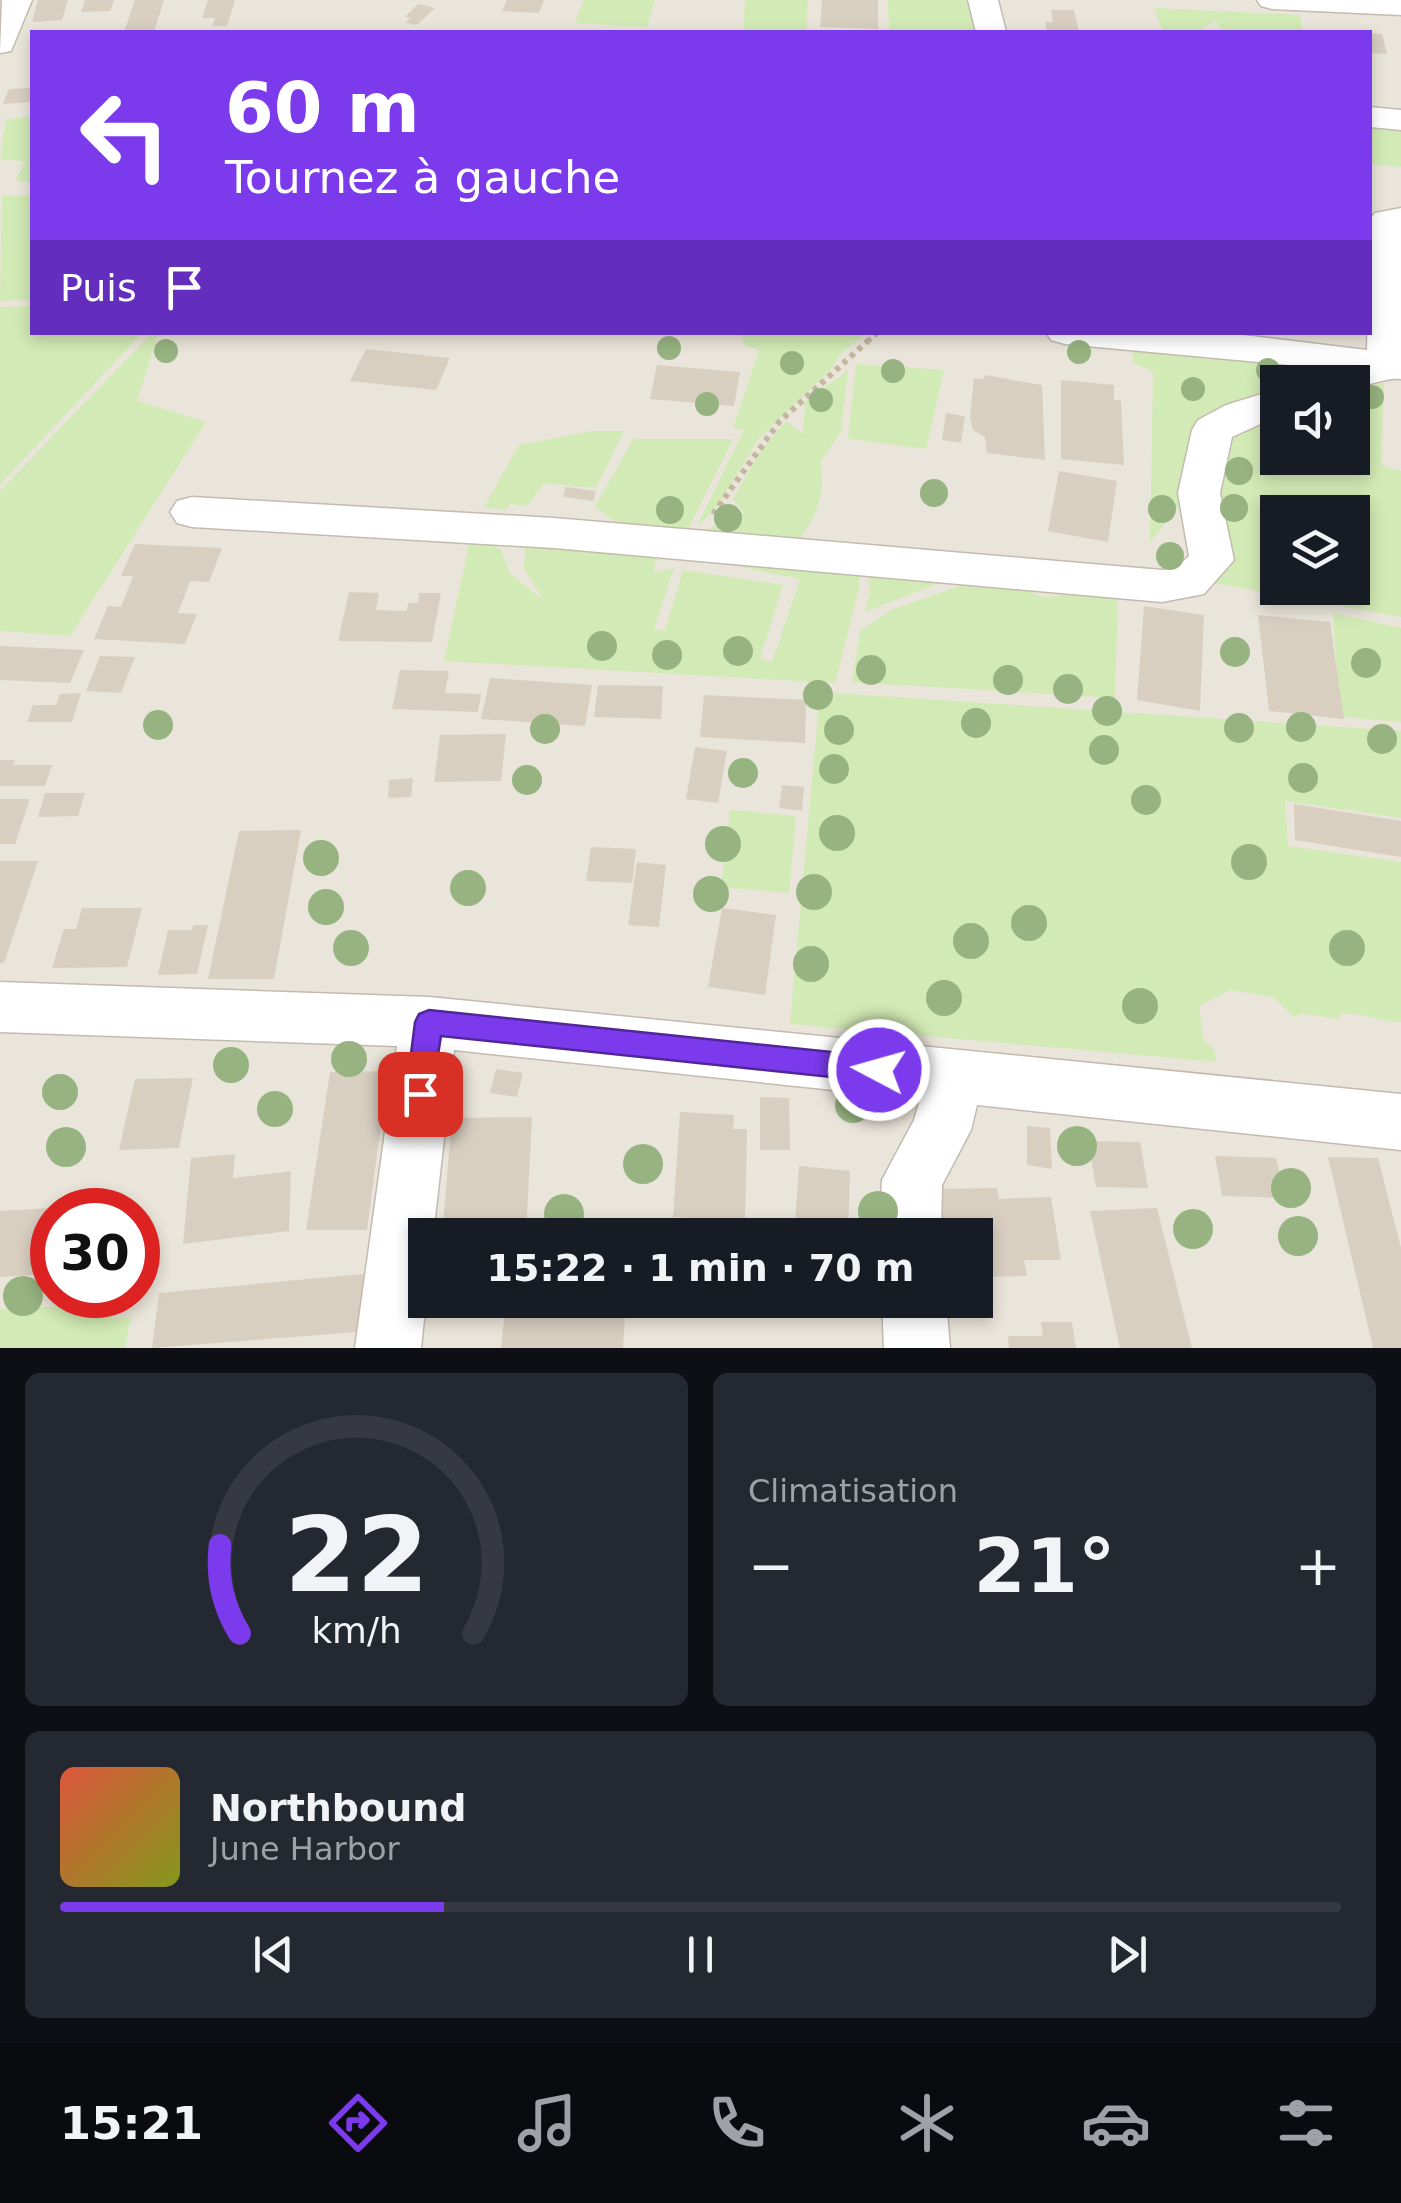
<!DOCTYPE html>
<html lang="fr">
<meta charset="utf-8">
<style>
body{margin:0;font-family:"DejaVu Sans",sans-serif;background:#242831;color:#f1f3f6;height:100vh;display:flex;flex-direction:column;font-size:38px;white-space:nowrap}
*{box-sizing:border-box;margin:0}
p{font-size:32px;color:#9ea1a6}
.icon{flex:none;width:55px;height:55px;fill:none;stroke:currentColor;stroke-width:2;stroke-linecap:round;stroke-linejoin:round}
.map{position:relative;height:1348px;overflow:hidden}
.drawer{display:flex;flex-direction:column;gap:25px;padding:25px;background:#0d0f14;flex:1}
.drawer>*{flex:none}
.hud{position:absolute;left:30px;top:30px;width:1342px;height:305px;border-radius:0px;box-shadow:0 5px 15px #0003;background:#7c3aed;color:#fff;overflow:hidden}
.controls{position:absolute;left:1260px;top:365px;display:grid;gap:20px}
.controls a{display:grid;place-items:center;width:110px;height:110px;border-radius:0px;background:#171b24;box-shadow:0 5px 15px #0003;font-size:50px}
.speed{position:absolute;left:30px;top:1188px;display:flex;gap:20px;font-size:50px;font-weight:700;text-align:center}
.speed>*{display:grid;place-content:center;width:130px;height:130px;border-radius:50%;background:#171b24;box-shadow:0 5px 15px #0003;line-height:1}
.speed .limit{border:15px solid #d22;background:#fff;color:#111}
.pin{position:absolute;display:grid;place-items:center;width:85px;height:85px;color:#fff;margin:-42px;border-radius:20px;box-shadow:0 5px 15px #0006}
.me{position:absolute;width:110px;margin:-55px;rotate:276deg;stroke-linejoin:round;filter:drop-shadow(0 0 8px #0008)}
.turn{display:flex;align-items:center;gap:35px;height:210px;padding:0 30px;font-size:45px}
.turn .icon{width:130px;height:130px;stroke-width:2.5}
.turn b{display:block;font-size:70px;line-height:85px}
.then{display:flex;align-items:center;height:95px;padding:0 30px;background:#0003;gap:20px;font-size:38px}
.big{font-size:75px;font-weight:700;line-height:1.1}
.drawer .card{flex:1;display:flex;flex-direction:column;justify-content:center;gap:15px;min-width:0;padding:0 35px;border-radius:15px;background:#242831}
.drawer .dial{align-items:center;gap:0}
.dial svg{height:260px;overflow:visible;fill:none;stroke:#363941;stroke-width:7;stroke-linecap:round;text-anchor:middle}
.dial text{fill:#f1f3f6;stroke:none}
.song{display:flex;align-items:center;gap:30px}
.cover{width:120px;height:120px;border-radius:15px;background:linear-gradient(135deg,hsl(10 70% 55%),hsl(70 70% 35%))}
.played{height:10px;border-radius:5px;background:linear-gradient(90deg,#7c3aed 30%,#363941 30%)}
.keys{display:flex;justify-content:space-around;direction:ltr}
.heat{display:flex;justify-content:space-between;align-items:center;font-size:55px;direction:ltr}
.drawer .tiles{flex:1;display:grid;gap:25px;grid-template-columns:1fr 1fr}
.card:last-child{grid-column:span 2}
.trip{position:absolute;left:408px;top:1218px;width:585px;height:100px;border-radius:0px;background:#171b24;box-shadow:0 5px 15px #0003;font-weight:700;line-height:100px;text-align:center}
.dock{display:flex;height:160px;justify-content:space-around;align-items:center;background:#090b0e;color:#9ea1a6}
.dock .icon{width:70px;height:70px}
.dock .on{color:#7c3aed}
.dock b{font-size:45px;color:#f1f3f6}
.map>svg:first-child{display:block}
.residential{fill:#eae5da;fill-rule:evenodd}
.green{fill:#d2eab5;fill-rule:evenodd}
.building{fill:#d8cfc1}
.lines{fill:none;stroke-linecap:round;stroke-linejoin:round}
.minor-casing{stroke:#c2bbae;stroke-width:3}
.path-far1{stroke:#c4b79f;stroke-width:5;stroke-dasharray:4 4;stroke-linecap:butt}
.path{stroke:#c4b79f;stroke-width:6;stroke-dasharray:5 5;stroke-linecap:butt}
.minor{fill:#fff;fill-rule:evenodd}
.tree{fill:#97b381}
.route{fill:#7c3aed;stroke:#51269a;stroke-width:2.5}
</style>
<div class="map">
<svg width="1401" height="1348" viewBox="0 0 1401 1348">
<rect width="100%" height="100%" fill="#f6f3ec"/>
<!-- residential -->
<path class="residential" d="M0 0H1401V1348H0ZM32 32H1370V332H32ZM1278 382H1352V458H1278ZM1278 512H1352V588H1278ZM52 1210H138V1295H52ZM425 1235H975V1300H425Z"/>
<!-- green -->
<g class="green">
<polygon points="584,0 655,0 647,27 575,23"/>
<polygon points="745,0 808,0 806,32 743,32"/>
<polygon points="888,0 965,0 983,32 889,32"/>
<path d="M1154 8 1300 15 1303 32H1226L1214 21C1199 33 1180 37 1162 29Z"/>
<polygon points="32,117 32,183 15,180 26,161 0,160 6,119"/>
<polygon points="1370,120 1401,123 1401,167 1370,164"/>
<polygon points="2,195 32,196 32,300 0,301"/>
<polygon points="32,306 32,332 142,333 0,484 0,307"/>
<polygon points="152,333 158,334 137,401 206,422 70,636 0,631 0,491"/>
<polygon points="742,333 868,333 840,354 833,367 760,437 716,508 697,526 744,430 733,428 759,350 744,345"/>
<polygon points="1135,344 1379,366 1317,382 1278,382 1277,393 1229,406 1188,495 1150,542 1153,372 1132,362"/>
<polygon points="856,364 944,370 926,449 848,439"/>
<path d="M848 370 841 432 821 461C825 491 818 519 797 540L701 539 707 529 744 513 733 499 761 451 786 421 803 434 805 402Z"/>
<path d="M1384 383 1381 465 1401 471V617L1208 582 1210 494 1229 432 1277 414 1278 458H1352L1353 390ZM1278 512H1352V588H1278Z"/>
<polygon points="592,431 624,431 596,488 544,483 527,506 510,504 505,510 484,507 519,445"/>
<polygon points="633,439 733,439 688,529 624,528 595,507"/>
<polygon points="488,542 501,550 510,573 544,601 524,568 525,548 540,542 672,552 656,561 653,573 674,568 654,629 665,631 683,570 783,585 760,658 772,662 800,579 745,568 738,551 859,565 859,588 835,683 444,661 469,544"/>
<polygon points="867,563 964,573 865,612 870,593"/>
<polygon points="992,575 1042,597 1118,591 1115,698 852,682 860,631 891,610"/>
<polygon points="1333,613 1401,628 1401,722 1340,717"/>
<path d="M820 692 1401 731V818L1285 801 1288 846 1401 862V1022C1379 1022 1363 1012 1341 1014L1338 1019 1299 1013 1296 1019 1273 997 1230 990 1199 1006 1203 1039 1214 1050 1217 1062 790 1024Z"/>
<polygon points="730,810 796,816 789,893 721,887"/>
<polygon points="69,1295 117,1295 112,1319 131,1317 125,1348 0,1348 0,1309 65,1306"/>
</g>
<!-- building -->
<g class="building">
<polygon points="38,0 68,0 62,20 32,22"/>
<polygon points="85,0 114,0 110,11 81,12"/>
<polygon points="135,0 164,0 154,32 124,32"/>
<polygon points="208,0 235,0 227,26 212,26 215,18 202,18"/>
<polygon points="507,0 544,0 539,13 502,11"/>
<polygon points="822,0 878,0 878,29 820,27"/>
<polygon points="418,4 435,8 417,25 405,23 411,18 405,17"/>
<polygon points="1051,10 1074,10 1079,32 1047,32 1045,22 1053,22"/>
<polygon points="1370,33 1382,34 1387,54 1370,53"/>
<polygon points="32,88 31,102 3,104 9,89"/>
<polygon points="366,349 450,358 436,390 350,381"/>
<polygon points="657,365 740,372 734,406 650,399"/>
<polygon points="985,375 1042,385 1045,460 987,453 985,437 973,430 970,417 974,378 984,379"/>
<polygon points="1061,380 1114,385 1114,400 1121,400 1124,465 1061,459"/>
<polygon points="946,413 965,416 961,443 942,440"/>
<polygon points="1059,471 1117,481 1108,542 1048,531"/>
<polygon points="566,487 596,491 593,501 563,497"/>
<polygon points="135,544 222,548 209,582 190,581 178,613 197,614 185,644 94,639 108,606 121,607 133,576 121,576"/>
<polygon points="349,592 379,593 376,610 407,611 408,603 418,603 419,593 441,593 432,642 338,641"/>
<polygon points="1144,606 1204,615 1200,711 1137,700"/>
<polygon points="1258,615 1330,622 1344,719 1269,711"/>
<polygon points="0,646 84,650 70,683 0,680"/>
<polygon points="100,656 135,657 121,693 86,691"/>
<polygon points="400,670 449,671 445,693 481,694 478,712 392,709"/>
<polygon points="490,678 592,685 585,726 481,719"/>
<polygon points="598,685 663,686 661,719 594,717"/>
<polygon points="81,693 72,722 27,722 33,705 56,705 60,694"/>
<polygon points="704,695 806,700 805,743 700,737"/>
<polygon points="506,734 501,781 434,782 440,735"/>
<polygon points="695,747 727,751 718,803 686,799"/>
<polygon points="0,760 15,760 13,765 52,765 45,786 0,786"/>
<polygon points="413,778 411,797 388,798 389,780"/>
<polygon points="782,785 804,787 802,811 779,808"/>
<polygon points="45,793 85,793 78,816 38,817"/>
<polygon points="0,799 30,799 15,844 0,844"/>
<polygon points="1294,804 1401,821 1401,857 1295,840"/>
<polygon points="301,830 274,979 208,979 239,831"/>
<polygon points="591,847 636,849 632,883 586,881"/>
<polygon points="0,861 38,861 4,963 0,963"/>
<polygon points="637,862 666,865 659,927 628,925"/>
<polygon points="82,908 142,908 127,967 52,968 64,929 76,929"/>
<polygon points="722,908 776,915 765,995 708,987"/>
<polygon points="193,925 208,925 197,974 158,975 168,930 192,930"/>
<polygon points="496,1069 523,1073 517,1097 490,1093"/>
<polygon points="388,1071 367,1230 306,1230 330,1072"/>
<polygon points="193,1078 179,1148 119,1150 135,1079"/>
<polygon points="760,1097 789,1098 790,1150 760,1150"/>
<polygon points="680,1112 734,1115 733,1129 747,1129 745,1220 673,1217"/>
<polygon points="532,1117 526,1235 442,1235 452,1118"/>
<polygon points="1027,1126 1050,1128 1052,1169 1027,1165"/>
<polygon points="1088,1141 1140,1142 1148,1188 1096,1187"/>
<polygon points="235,1154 233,1178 291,1171 289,1231 183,1244 191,1158"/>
<polygon points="1215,1156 1276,1158 1285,1198 1222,1196"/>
<polygon points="1328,1157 1378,1158 1401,1248 1401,1348 1373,1348"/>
<polygon points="799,1166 850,1171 848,1235 794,1235"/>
<polygon points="997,1188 999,1199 1051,1197 1061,1260 1024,1260 1027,1276 975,1277 975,1235 957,1235 955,1218 935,1219 932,1189"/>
<polygon points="52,1208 52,1274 0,1277 0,1211"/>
<polygon points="1157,1208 1192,1348 1120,1348 1090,1211"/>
<polygon points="373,1273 370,1331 152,1348 159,1293"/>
<polygon points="506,1300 626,1300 623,1348 501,1348"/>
<polygon points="1041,1322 1072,1322 1076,1348 1009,1348 1008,1336 1043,1336"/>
</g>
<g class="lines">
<defs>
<g id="minor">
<polygon points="2,0 32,0 11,51 0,53"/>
<polygon points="968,0 998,0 1006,32 976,32"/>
<polygon points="1257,0 1401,0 1401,15 1272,9 1261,6"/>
<polygon points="1370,107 1401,110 1401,130 1370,127"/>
<path d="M1401 208V379C1378 376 1355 398 1340 375L1343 370 1065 344 1051 340 1046 332H1218L1367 350 1370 219 1375 213Z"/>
<polygon points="1278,389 1278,416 1232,437 1220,493 1234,560 1204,594 1162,602 554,548 192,527 177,523 170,512 177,501 192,497 554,518 1162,570 1176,568 1189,556 1178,493 1192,430 1198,420 1226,405"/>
<polygon points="0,982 429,997 1401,1094 1401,1150 977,1105 971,1130 942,1185 941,1235 879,1235 882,1180 914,1120 920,1099 454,1050 433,1235 425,1235 426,1300 421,1348 355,1348 397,1046 0,1032"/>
<polygon points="882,1300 946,1300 950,1348 884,1348"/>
</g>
</defs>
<!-- minor casing -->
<use href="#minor" class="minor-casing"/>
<!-- path-far1 -->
<polyline class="path-far1" points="868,341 879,332"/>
<!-- path -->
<polyline class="path" points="713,514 779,422 871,338"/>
<!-- minor -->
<use href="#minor" class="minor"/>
</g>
<!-- trees -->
<g class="tree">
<circle cx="669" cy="348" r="12"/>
<circle cx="166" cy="351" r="12"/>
<circle cx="1079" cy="352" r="12"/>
<circle cx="792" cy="363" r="12"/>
<circle cx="1268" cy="370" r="12"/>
<circle cx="893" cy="371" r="12"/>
<circle cx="1193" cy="389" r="12"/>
<circle cx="1372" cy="397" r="12"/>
<circle cx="821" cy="400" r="12"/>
<circle cx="707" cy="404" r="12"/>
<circle cx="1239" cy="471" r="14"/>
<circle cx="934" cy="493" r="14"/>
<circle cx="1234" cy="508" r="14"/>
<circle cx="1162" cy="509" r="14"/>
<circle cx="670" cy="510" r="14"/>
<circle cx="728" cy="518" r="14"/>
<circle cx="1170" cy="556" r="14"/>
<circle cx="602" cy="646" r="15"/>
<circle cx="738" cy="651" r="15"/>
<circle cx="1235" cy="652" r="15"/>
<circle cx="667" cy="655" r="15"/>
<circle cx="1366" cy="663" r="15"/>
<circle cx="871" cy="670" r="15"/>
<circle cx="1008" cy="680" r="15"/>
<circle cx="1068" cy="689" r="15"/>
<circle cx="818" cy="695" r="15"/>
<circle cx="1107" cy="711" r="15"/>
<circle cx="976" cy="723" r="15"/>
<circle cx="158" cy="725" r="15"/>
<circle cx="1301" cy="727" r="15"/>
<circle cx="1239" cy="728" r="15"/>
<circle cx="545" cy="729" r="15"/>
<circle cx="839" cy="730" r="15"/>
<circle cx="1382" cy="739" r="15"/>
<circle cx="1104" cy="750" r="15"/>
<circle cx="834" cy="769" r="15"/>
<circle cx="743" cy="773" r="15"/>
<circle cx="1303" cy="778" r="15"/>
<circle cx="527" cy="780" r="15"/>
<circle cx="1146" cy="800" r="15"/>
<circle cx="837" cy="833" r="18"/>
<circle cx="723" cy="844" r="18"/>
<circle cx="321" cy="858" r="18"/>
<circle cx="1249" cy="862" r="18"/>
<circle cx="468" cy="888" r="18"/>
<circle cx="814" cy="892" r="18"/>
<circle cx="711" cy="894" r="18"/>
<circle cx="326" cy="907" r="18"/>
<circle cx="1029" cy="923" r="18"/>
<circle cx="971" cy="941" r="18"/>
<circle cx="351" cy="948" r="18"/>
<circle cx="1347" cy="948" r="18"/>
<circle cx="811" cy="964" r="18"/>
<circle cx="944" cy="998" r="18"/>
<circle cx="1140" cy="1006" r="18"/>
<circle cx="349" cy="1059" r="18"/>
<circle cx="231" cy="1065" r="18"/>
<circle cx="60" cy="1092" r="18"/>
<circle cx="853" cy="1105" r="18"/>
<circle cx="275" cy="1109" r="18"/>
<circle cx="1077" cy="1146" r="20"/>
<circle cx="66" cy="1147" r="20"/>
<circle cx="643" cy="1164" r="20"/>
<circle cx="1291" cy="1188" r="20"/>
<circle cx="878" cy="1211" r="20"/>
<circle cx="564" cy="1214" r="20"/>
<circle cx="1193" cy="1229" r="20"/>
<circle cx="1298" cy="1236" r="20"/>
<circle cx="23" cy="1296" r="20"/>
</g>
<!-- route -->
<polygon class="route" points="429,1010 879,1057 889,1061 893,1070 889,1078 879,1082 441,1036 430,1104 420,1107 410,1104 406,1094 415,1022 419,1014"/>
</svg>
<div class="controls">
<a><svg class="icon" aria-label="sound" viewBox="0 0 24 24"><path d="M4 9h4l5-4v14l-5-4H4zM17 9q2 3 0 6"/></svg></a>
<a><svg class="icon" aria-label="layers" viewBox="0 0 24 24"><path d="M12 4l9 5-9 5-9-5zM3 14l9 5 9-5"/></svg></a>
</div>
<div class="speed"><div class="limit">30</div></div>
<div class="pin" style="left:420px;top:1094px;background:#d93025"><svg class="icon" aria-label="arrive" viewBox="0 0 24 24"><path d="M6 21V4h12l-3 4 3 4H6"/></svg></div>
<svg class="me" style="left:879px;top:1070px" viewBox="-20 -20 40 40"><circle r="17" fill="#7c3aed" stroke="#fff" stroke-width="3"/><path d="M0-11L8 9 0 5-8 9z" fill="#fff"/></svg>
<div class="trip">15:22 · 1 min · 70 m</div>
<div class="hud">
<div class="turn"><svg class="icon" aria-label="left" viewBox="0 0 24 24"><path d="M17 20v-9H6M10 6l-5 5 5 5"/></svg><div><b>60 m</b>Tournez à gauche</div></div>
<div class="then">Puis<svg class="icon" aria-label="arrive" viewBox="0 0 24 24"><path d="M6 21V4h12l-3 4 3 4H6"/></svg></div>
</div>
</div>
<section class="drawer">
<div class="tiles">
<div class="card dial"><svg viewBox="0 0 100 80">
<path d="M14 69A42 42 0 1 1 86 69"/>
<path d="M14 69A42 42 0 0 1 8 42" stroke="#7c3aed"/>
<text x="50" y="56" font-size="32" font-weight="700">22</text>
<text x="50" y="72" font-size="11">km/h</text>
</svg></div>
<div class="card"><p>Climatisation</p>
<div class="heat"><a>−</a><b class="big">21°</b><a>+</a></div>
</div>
<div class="card">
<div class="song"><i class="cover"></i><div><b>Northbound</b><p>June Harbor</p></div></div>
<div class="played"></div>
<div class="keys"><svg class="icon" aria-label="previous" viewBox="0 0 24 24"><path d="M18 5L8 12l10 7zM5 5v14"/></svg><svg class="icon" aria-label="pause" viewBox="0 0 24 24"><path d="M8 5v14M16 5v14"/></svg><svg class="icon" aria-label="next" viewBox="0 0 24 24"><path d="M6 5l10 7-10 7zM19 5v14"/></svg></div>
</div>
</div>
</section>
<nav class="dock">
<b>15:21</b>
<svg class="icon on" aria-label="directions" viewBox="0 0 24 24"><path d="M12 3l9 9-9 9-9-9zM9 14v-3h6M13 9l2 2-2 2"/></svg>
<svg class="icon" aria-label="music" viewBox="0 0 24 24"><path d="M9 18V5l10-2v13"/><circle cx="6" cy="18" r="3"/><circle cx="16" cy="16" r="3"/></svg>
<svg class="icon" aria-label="phone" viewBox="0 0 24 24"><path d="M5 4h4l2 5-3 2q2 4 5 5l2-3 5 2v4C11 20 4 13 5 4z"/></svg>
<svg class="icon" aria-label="climate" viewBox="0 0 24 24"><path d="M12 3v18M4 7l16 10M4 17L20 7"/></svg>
<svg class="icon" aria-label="car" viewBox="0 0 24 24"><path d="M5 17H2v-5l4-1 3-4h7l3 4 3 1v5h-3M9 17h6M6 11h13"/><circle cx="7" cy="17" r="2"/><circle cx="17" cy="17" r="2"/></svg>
<svg class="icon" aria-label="filters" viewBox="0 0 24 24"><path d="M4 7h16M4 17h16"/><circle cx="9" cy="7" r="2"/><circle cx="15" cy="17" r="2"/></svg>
</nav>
